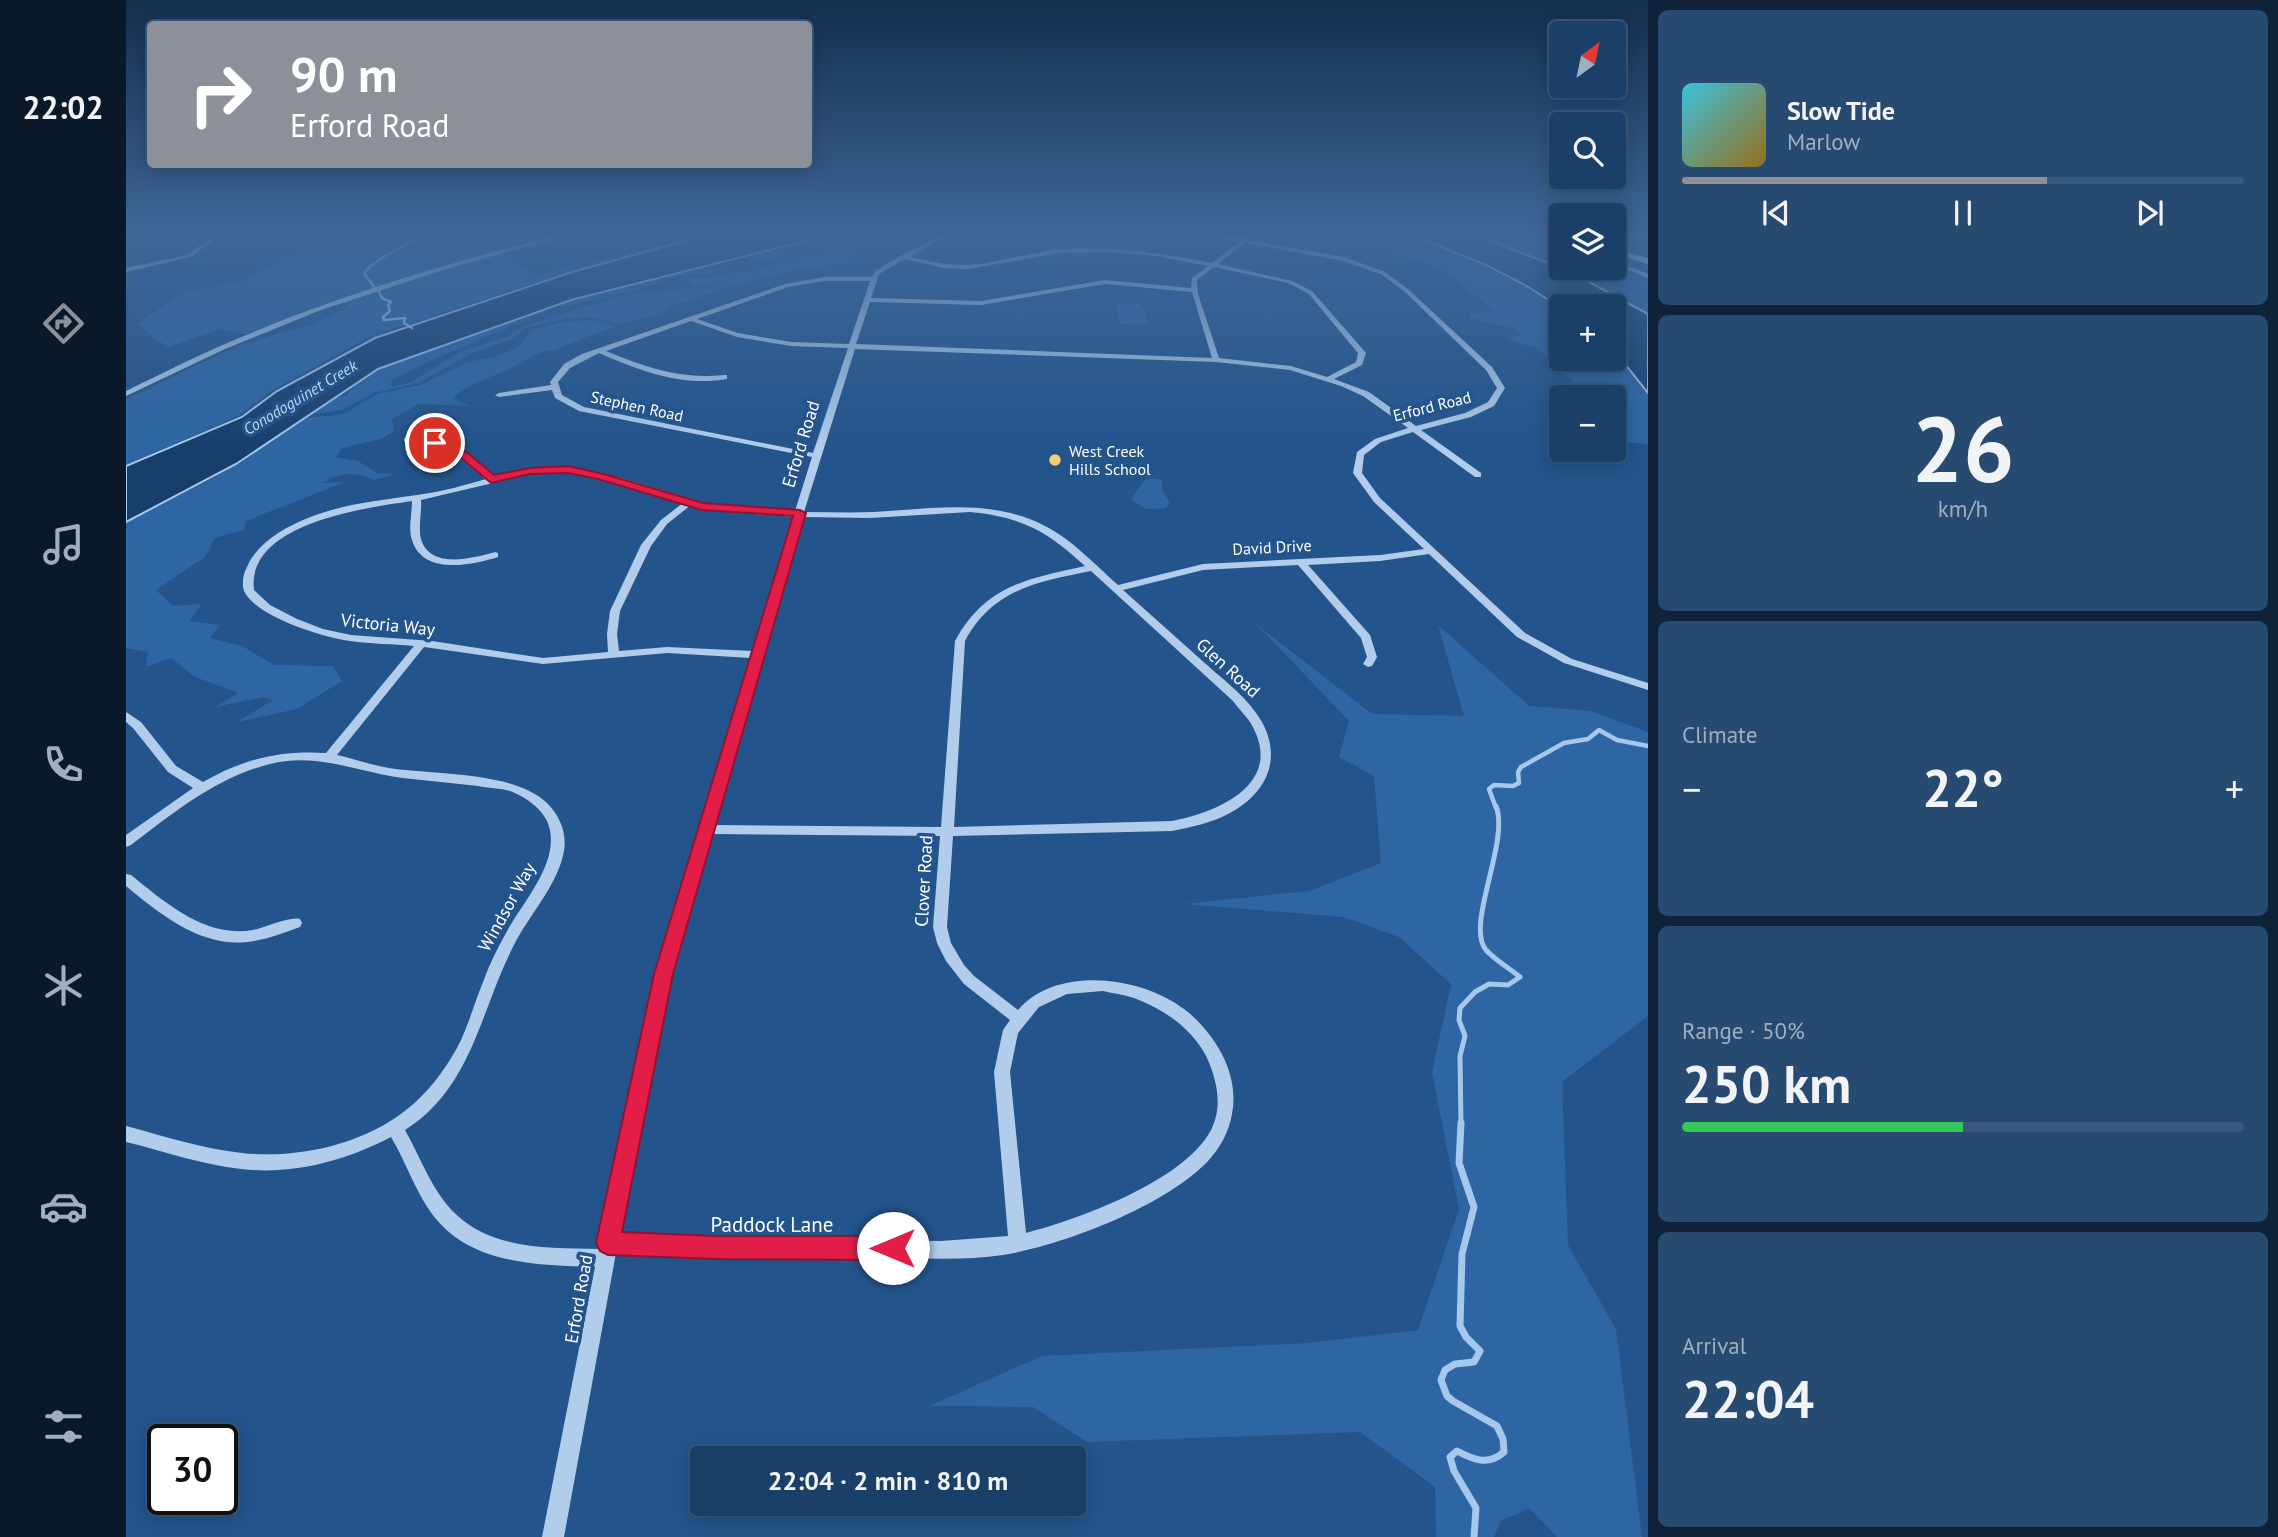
<!DOCTYPE html>
<meta charset="utf-8">
<style>
body{margin:0;font-family:"PT Sans",sans-serif;background:#274a71;color:#f1f3f6;height:100vh;display:flex;flex-direction:column;font-size:26px;white-space:nowrap}
*{box-sizing:border-box;margin:0}
p{font-size:23px;color:#9fafc0}
.icon{flex:none;width:38px;height:38px;fill:none;stroke:currentColor;stroke-width:2;stroke-linecap:round;stroke-linejoin:round}
.map{position:relative;flex:1;overflow:hidden}
.details{display:flex;flex-direction:column;gap:10px;padding:10px;background:#0e2339;width:630px}
.details>*{flex:none}
.top-card{position:absolute;left:21px;top:21px;width:665px;height:147px;border-radius:7px;box-shadow:0 4px 18px #0003,0 0 0 2px #38587c;background:#8c9099;color:#fff;overflow:hidden}
.needle{width:46px;rotate:33deg}
.fabs{position:absolute;left:1423px;top:21px;display:grid;gap:14px}
.fabs a{display:grid;place-items:center;width:77px;height:77px;border-radius:7px;background:#1a3f68;box-shadow:0 4px 18px #0003,0 0 0 2px #38587c;font-size:35px}
.speed{position:absolute;left:21px;top:1424px;display:flex;gap:14px;font-size:35px;font-weight:700;text-align:center}
.speed>*{display:grid;place-content:center;width:91px;height:91px;border-radius:50%;background:#1a3f68;box-shadow:0 4px 18px #0003,0 0 0 2px #38587c;line-height:1}
.speed .limit{border:4px solid #111;border-radius:10px;background:#fff;color:#111}
.pin{position:absolute;display:grid;place-items:center;width:60px;height:60px;color:#fff;margin:-30px;border:4px solid #fff;border-radius:50%;box-shadow:0 2px 7px #0007}
.me{position:absolute;width:77px;margin:-38px;rotate:270deg;stroke-linejoin:round;filter:drop-shadow(0 0 5px #0008)}
.turn{display:flex;align-items:center;gap:24px;height:147px;padding:0 28px;font-size:32px}
.turn .icon{width:91px;height:91px;stroke-width:2.5}
.turn b{display:block;font-size:49px;line-height:60px}
.big{font-size:52px;font-weight:800;line-height:1.1}
.details .card{flex:1;display:flex;flex-direction:column;justify-content:center;gap:10px;min-width:0;padding:0 24px;border-radius:10px;background:#274a71}
.details .dial{align-items:center;gap:0}
.dial b{font-size:91px;line-height:1}
.song{display:flex;align-items:center;gap:21px}
.cover{width:84px;height:84px;border-radius:10px;background:linear-gradient(135deg,hsl(190 70% 55%),hsl(40 70% 35%))}
.played{height:7px;border-radius:4px;background:linear-gradient(90deg,#8c9099 65%,#38587c 65%)}
.keys{display:flex;justify-content:space-around;direction:ltr}
.heat{display:flex;justify-content:space-between;align-items:center;font-size:38px;direction:ltr}
.charge{height:10px;border-radius:5px;background:linear-gradient(90deg,#34c759 50%,#38587c 0)}
.trip{position:absolute;left:564px;top:1446px;width:396px;height:70px;border-radius:7px;background:#1a3f68;box-shadow:0 4px 18px #0003,0 0 0 2px #38587c;font-weight:800;line-height:70px;text-align:center}
main{display:flex;flex:1;min-height:0}
.tab-bar{display:flex;flex-direction:column;width:126px;justify-content:space-around;align-items:center;background:#0a192a;color:#9fafc0}
.tab-bar .icon{width:49px;height:49px}
.tab-bar .on{color:#8c9099}
.tab-bar b{font-size:32px;color:#f1f3f6}
.map>svg:first-child{display:block}
.green{fill:#2d66a3}
.water{fill:#183e6b;stroke:#a5c8ec;stroke-width:2}
.lines{fill:none;stroke-linecap:round;stroke-linejoin:round}
.stream-far3{stroke:#a5c8ec;stroke-width:2.5}
.stream-far2{stroke:#a5c8ec;stroke-width:4.5}
.stream-far1{stroke:#a5c8ec;stroke-width:5}
.stream{stroke:#a5c8ec;stroke-width:7}
.minor{fill:#b1cdeb;fill-rule:evenodd}
.major{fill:#f5f9fe;fill-rule:evenodd}
.route{fill:#e11d48;stroke:#92132f;stroke-width:2}
.poi-dot{fill:#f6cc74;stroke:#23548b;stroke-width:2.5}
.labels{text-anchor:middle;stroke-width:7;stroke-linejoin:round;paint-order:stroke}
.far-water-label{font-size:16px;font-style:italic;fill:#bdd7f2;stroke:#23548b}
.far-street-label{font-size:16px;fill:#fff;stroke:#23548b}
.far-poi-label{font-size:16px;fill:#fff;stroke:#23548b;text-anchor:start}
.street-label{font-size:18px;fill:#fff;stroke:#23548b}
.near-street-label{font-size:21px;fill:#fff;stroke:#23548b}
</style>
<main>
<nav class="tab-bar">
<b>22:02</b>
<svg class="icon on" aria-label="directions" viewBox="0 0 24 24"><path d="M12 3l9 9-9 9-9-9zM9 14v-3h6M13 9l2 2-2 2"/></svg>
<svg class="icon" aria-label="music" viewBox="0 0 24 24"><path d="M9 18V5l10-2v13"/><circle cx="6" cy="18" r="3"/><circle cx="16" cy="16" r="3"/></svg>
<svg class="icon" aria-label="phone" viewBox="0 0 24 24"><path d="M5 4h4l2 5-3 2q2 4 5 5l2-3 5 2v4C11 20 4 13 5 4z"/></svg>
<svg class="icon" aria-label="climate" viewBox="0 0 24 24"><path d="M12 3v18M4 7l16 10M4 17L20 7"/></svg>
<svg class="icon" aria-label="car" viewBox="0 0 24 24"><path d="M5 17H2v-5l4-1 3-4h7l3 4 3 1v5h-3M9 17h6M6 11h13"/><circle cx="7" cy="17" r="2"/><circle cx="17" cy="17" r="2"/></svg>
<svg class="icon" aria-label="filters" viewBox="0 0 24 24"><path d="M4 7h16M4 17h16"/><circle cx="9" cy="7" r="2"/><circle cx="15" cy="17" r="2"/></svg>
</nav>
<div class="map">
<svg width="1522" height="1537" viewBox="0 0 1522 1537">
<rect width="100%" height="100%" fill="#23548b"/>
<!-- green -->
<g class="green">
<polygon points="196,234 442,234 372,251 410,275 548,243 440,272 245,336 145,391 112,416 0,465 0,399 111,346 187,324 223,307 213,300 120,334 94,329 43,347 29,339 12,323 59,292 117,282"/>
<polygon points="756,234 792,234 771,237 770,240 741,250 761,256 734,252 726,257 747,264 730,261 663,271 596,288 569,285 565,282 547,278 596,278 596,274 624,272"/>
<polygon points="1181,234 1283,234 1358,264 1401,286 1435,308 1435,359 1488,359 1488,350 1522,393 1522,444 1488,441 1488,397 1456,397 1444,378 1412,349 1377,337 1395,336 1389,329 1344,318 1343,313 1367,311 1329,277 1306,265 1221,240 1201,243 1195,239 1201,237"/>
<polygon points="1346,234 1418,234 1435,239 1430,242 1435,244 1435,268 1488,268 1488,263 1513,263 1502,267 1522,277 1522,314 1443,271"/>
<polygon points="704,236 691,241 706,241 704,243 626,263 623,257 584,266 585,270 611,266 580,274 539,278 537,275 610,255 621,254 647,245"/>
<polygon points="532,277 541,279 515,289 441,306 429,306 448,298"/>
<path d="M571 287 595 290 542 307 538 312 493 324 465 317 436 319 399 328 386 339 342 355 293 383 247 393 216 410 188 414C194 403 208 396 220 396L232 381 249 369 418 307 420 311 297 364 266 380 265 387 285 382 334 352 380 337 394 328 451 309 508 293 539 292Z"/>
<polygon points="990,304 1014,304 1018,309 1022,325 994,324"/>
<path d="M467 320 489 326 428 350C412 351 400 360 387 367 367 378 345 381 327 398L343 406 293 404 266 419 268 431 255 439 216 448 210 457 232 461 251 473 268 474 249 480C230 472 215 471 197 483L219 482 120 521 118 530 89 538 79 557 30 590 47 606 76 604 63 621 94 625 84 638 116 646 148 665 207 666 216 681 171 709 111 722 147 700 137 697 89 707 112 693 69 677 45 658 20 667 22 652 0 648V522L87 478 181 418 218 414 251 394 294 385 340 363 375 355 393 346 405 330 438 322Z"/>
<polygon points="1024,478 1036,480 1036,490 1044,502 1040,508 1020,509 1007,501 1006,497 1018,481"/>
<polygon points="1130,624 1246,714 1338,716 1312,625 1403,706 1465,711 1522,732 1522,1016 1436,1082 1442,1245 1490,1329 1516,1537 1431,1537 1403,1508 1375,1521 1368,1537 1310,1537 1309,1487 1234,1432 961,1442 907,1407 803,1406 916,1356 1183,1343 1292,1330 1333,1209 1306,1072 1325,984 1273,937 1218,917 1058,904 1183,891 1255,863 1248,776 1213,757 1223,721"/>
</g>
<!-- water -->
<g class="water">
<polygon points="585,234 707,234 445,300 252,369 110,464 0,522 0,466 116,417 151,391 249,338 446,272"/>
<polygon points="1283,234 1346,234 1443,271 1522,314 1522,393 1488,350 1488,306 1435,308 1401,286 1358,264"/>
</g>
<g class="lines">
<!-- stream-far3 -->
<g class="stream-far3">
<path d="M248 287 238 273C253 255 278 248 297 234"/>
<polyline points="253,292 256,298 265,302 262,305 264,311 257,317 258,320 279,318 278,323 286,328"/>
</g>
<!-- stream-far2 -->
<polyline class="stream-far2" points="1370,808 1363,789 1368,785 1387,786 1393,783 1392,772 1395,767 1438,743 1462,739 1473,730 1491,740 1522,746"/>
<!-- stream-far1 -->
<path class="stream-far1" d="M1335 1125 1334 1056 1339 1036 1333 1020 1334 1008 1349 992 1363 984 1382 985 1394 977C1383 968 1369 960 1360 950 1339 925 1384 842 1370 806"/>
<!-- stream -->
<path class="stream" d="M1335 1123 1333 1163 1348 1207 1336 1254 1334 1326 1340 1337 1354 1351 1348 1362 1329 1364 1319 1370 1315 1380 1321 1396 1327 1401 1371 1426 1377 1439 1378 1452C1362 1466 1348 1460 1331 1451L1324 1457 1328 1471 1350 1508 1348 1537"/>
<!-- minor -->
<g class="minor">
<polygon points="90,234 96,234 65,257 0,272 0,268 61,255"/>
<path d="M439 234H448L320 269 195 310 99 349 0 396V391C35 374 70 356 106 341 213 295 326 261 439 234Z"/>
<path d="M830 234H839L812 241 784 257C803 261 822 266 842 265 874 263 905 251 937 249 988 246 1036 253 1086 263L1113 242 1075 234 1117 239 1124 234H1130L1123 240 1218 257 1259 272 1282 289 1366 367 1379 388 1368 406 1345 417 1295 430 1355 473V477H1349L1287 432 1255 442 1238 455 1236 473 1254 498 1399 633 1446 659 1522 683V690L1438 663 1391 637 1303 554 1254 561 1182 565 1244 635 1251 657 1246 666 1242 667 1237 664 1241 657 1235 638 1172 565 1077 570 997 590C1025 615 1053 640 1081 665 1100 682 1123 699 1136 722 1157 761 1139 795 1102 814 1085 823 1065 827 1046 831L827 836 821 927 825 943 838 965 848 976 892 1010C930 965 1015 976 1058 1009 1089 1033 1114 1074 1106 1114 1103 1132 1094 1148 1082 1161 1039 1206 938 1245 877 1255 830 1262 781 1257 734 1257 653 1257 571 1259 490 1253L438 1537H416L469 1267C411 1265 344 1265 306 1214 289 1191 280 1162 265 1137 219 1161 167 1175 115 1169 76 1165 38 1151 0 1142V1126C38 1136 77 1149 116 1153 171 1159 236 1145 280 1110 301 1094 318 1071 331 1048 342 1027 348 1004 357 982 363 965 371 949 380 933 396 902 438 859 421 821 415 808 398 796 384 791 374 788 362 788 352 786 327 783 302 781 277 778 231 772 190 752 144 764 91 777 47 813 5 845L0 847V835L67 788 42 772 7 728 0 722V712L15 722 50 766 77 782C117 759 154 750 200 753L288 646C267 644 245 644 224 641 196 637 134 618 119 593 115 586 117 574 121 567 131 543 159 527 182 518 219 503 259 500 297 494 319 491 339 485 360 479L326 452 308 445 278 442V438C319 435 338 453 368 477L413 467 448 468 495 478 579 503 669 511 686 457 453 411 429 398 426 390 373 397 369 395 373 393 425 385 424 382 438 364 456 354 659 284 698 277H746L748 272 774 256 808 239ZM1119 243 1217 261 1255 274 1278 291 1360 370 1371 388 1362 402 1339 413 1290 426 1243 392 1208 379 1236 365 1240 353 1186 291 1166 281 1092 264ZM980 252 1030 256 1082 266 1066 278 1065 288 979 280 855 301 745 298 753 274 779 259 818 268 842 269 934 253ZM1088 267 1162 283 1182 293 1232 353 1230 362 1201 377 1165 366 1093 358 1072 294 1071 280ZM698 281H744L723 344 665 342 612 333 571 319 662 287ZM979 284 1066 292 1086 358 730 344 744 302 855 305ZM565 321 611 337 665 346 722 348 687 453 458 407 436 395 432 382 444 368 473 353C514 371 556 387 601 379V375H598C556 380 519 367 480 351ZM729 349 1090 362 1164 370 1215 386 1237 396 1282 428 1249 439 1231 452 1227 473 1248 502 1298 549 1254 555 1077 564 992 585C968 564 946 539 917 525 864 498 804 509 748 512 725 513 701 512 678 512ZM413 472C463 470 509 490 557 503L535 520 515 545 484 611 481 634 482 652 417 658 306 641 225 635 197 629 171 619 144 605 128 590C120 523 240 508 286 501 286 514 282 528 286 540 297 576 346 565 372 557V553L369 552C347 558 304 570 295 539 292 527 296 512 295 500ZM565 505 601 512 668 517 627 651 541 647 493 651 491 634 494 611 525 546 541 524ZM844 512C896 517 921 531 959 566 901 579 860 585 829 641L815 827 588 825 677 517 744 518ZM965 571 1107 701C1112 708 1119 715 1124 722 1161 783 1093 812 1046 821L828 827 839 641C867 589 911 582 965 571ZM298 647 417 664 541 653 625 658 530 974 505 1084 473 1249C417 1248 355 1250 318 1201 302 1180 292 1153 279 1130 347 1087 354 1010 388 945 403 915 432 885 438 851 441 833 434 816 421 803 388 771 308 775 263 768 245 765 229 759 211 755ZM585 834 814 836 807 927 811 943 820 961 838 984 884 1020 877 1030 868 1072 882 1236 815 1241 577 1239 493 1235 521 1084 544 974ZM977 991C989 994 1002 995 1013 1000 1041 1011 1068 1031 1081 1058 1091 1080 1097 1107 1085 1130 1058 1181 953 1219 900 1233L884 1072 892 1033 913 1007 941 994Z"/>
<polygon points="1418,234 1425,234 1435,238 1435,242"/>
<polygon points="1488,260 1522,274 1522,278 1488,264"/>
<path d="M0 874 5 875C40 903 79 938 127 930 139 928 163 916 174 919L176 923 174 927C157 933 140 940 121 942 74 947 34 914 0 886Z"/>
</g>
<!-- major -->
<g class="major">
<polygon points="1422,234 1435,234 1435,238 1423,236"/>
<polygon points="1488,248 1522,258 1522,264 1488,254"/>
</g>
</g>
<!-- sky -->
<linearGradient id="sky" x2="0" y2="1"><stop stop-color="#132e4c"/><stop offset="0.52" stop-color="#3f6798"/><stop offset="1" stop-color="#3f6798" stop-opacity="0"/></linearGradient>
<rect width="1522" height="449" fill="url(#sky)"/>
<!-- route -->
<polygon class="route" points="309,440 342,453 368,475 404,468 442,466 478,474 577,503 674,510 680,513 547,974 496,1232 590,1236 767,1236 776,1240 779,1248 776,1256 767,1260 590,1259 482,1255 474,1251 470,1243 528,974 667,516 576,510 472,479 442,473 404,474 365,483 334,457 305,446 304,443"/>
<!-- markers -->
<circle class="poi-dot" cx="929" cy="460" r="7"/>
<g class="labels">
<!-- far-water labels -->
<g class="far-water-label">
<text transform="translate(174 397) rotate(-31)" y="6">Conodoguinet Creek</text>
</g>
<!-- far-street labels -->
<g class="far-street-label">
<text transform="translate(511 406) rotate(12)" y="6">Stephen Road</text>
<text transform="translate(1306 406) rotate(-14)" y="6">Erford Road</text>
<text transform="translate(1146 547) rotate(-3)" y="6">David Drive</text>
</g>
<!-- far-poi labels -->
<g class="far-poi-label">
<text x="943" y="457">West Creek<tspan x="943" dy="18">Hills School</tspan></text>
</g>
<!-- street labels -->
<g class="street-label">
<text transform="translate(675 444) rotate(-73)" y="6">Erford Road</text>
<text transform="translate(262 625) rotate(6)" y="6">Victoria Way</text>
<text transform="translate(1102 668) rotate(42)" y="6">Glen Road</text>
<text transform="translate(798 881) rotate(-87)" y="6">Clover Road</text>
<text transform="translate(381 907) rotate(-61)" y="6">Windsor Way</text>
<text transform="translate(453 1299) rotate(-80)" y="6">Erford Road</text>
</g>
<!-- near-street labels -->
<g class="near-street-label">
<text x="646" y="1232">Paddock Lane</text>
</g>
</g>
</svg>
<div class="fabs">
<a><svg class="needle" viewBox="-14 -14 28 28"><path d="M0-13l5 13h-10z" fill="#e53935"/><path d="M0 13l5-13h-10z" fill="#9fafc0"/></svg></a>
<a><svg class="icon" aria-label="search" viewBox="0 0 24 24"><circle cx="10" cy="10" r="6"/><path d="M15 15l6 6"/></svg></a>
<a><svg class="icon" aria-label="layers" viewBox="0 0 24 24"><path d="M12 4l9 5-9 5-9-5zM3 14l9 5 9-5"/></svg></a>
<a>+</a>
<a>−</a>
</div>
<div class="speed"><div class="limit">30</div></div>
<div class="pin" style="left:309px;top:443px;background:#d93025"><svg class="icon" aria-label="arrive" viewBox="0 0 24 24"><path d="M6 21V4h12l-3 4 3 4H6"/></svg></div>
<svg class="me" style="left:767px;top:1248px" viewBox="-20 -20 40 40"><circle r="19" fill="#fff"/><path d="M0-13L10 11 0 6-10 11z" fill="#e11d48"/></svg>
<div class="trip">22:04 · 2 min · 810 m</div>
<div class="top-card">
<div class="turn"><svg class="icon" aria-label="right" viewBox="0 0 24 24"><path d="M7 20v-9h11M14 6l5 5-5 5"/></svg><div><b>90 m</b>Erford Road</div></div>
</div>
</div>
<section class="details">
<div class="card">
<div class="song"><i class="cover"></i><div><b>Slow Tide</b><p>Marlow</p></div></div>
<div class="played"></div>
<div class="keys"><svg class="icon" aria-label="previous" viewBox="0 0 24 24"><path d="M18 5L8 12l10 7zM5 5v14"/></svg><svg class="icon" aria-label="pause" viewBox="0 0 24 24"><path d="M8 5v14M16 5v14"/></svg><svg class="icon" aria-label="next" viewBox="0 0 24 24"><path d="M6 5l10 7-10 7zM19 5v14"/></svg></div>
</div>
<div class="card dial"><b>26</b><p>km/h</p></div>
<div class="card"><p>Climate</p>
<div class="heat"><a>−</a><b class="big">22°</b><a>+</a></div>
</div>
<div class="card"><p>Range · 50%</p><b class="big">250 km</b><div class="charge"></div></div>
<div class="card"><p>Arrival</p><b class="big">22:04</b></div>
</section>
</main>
